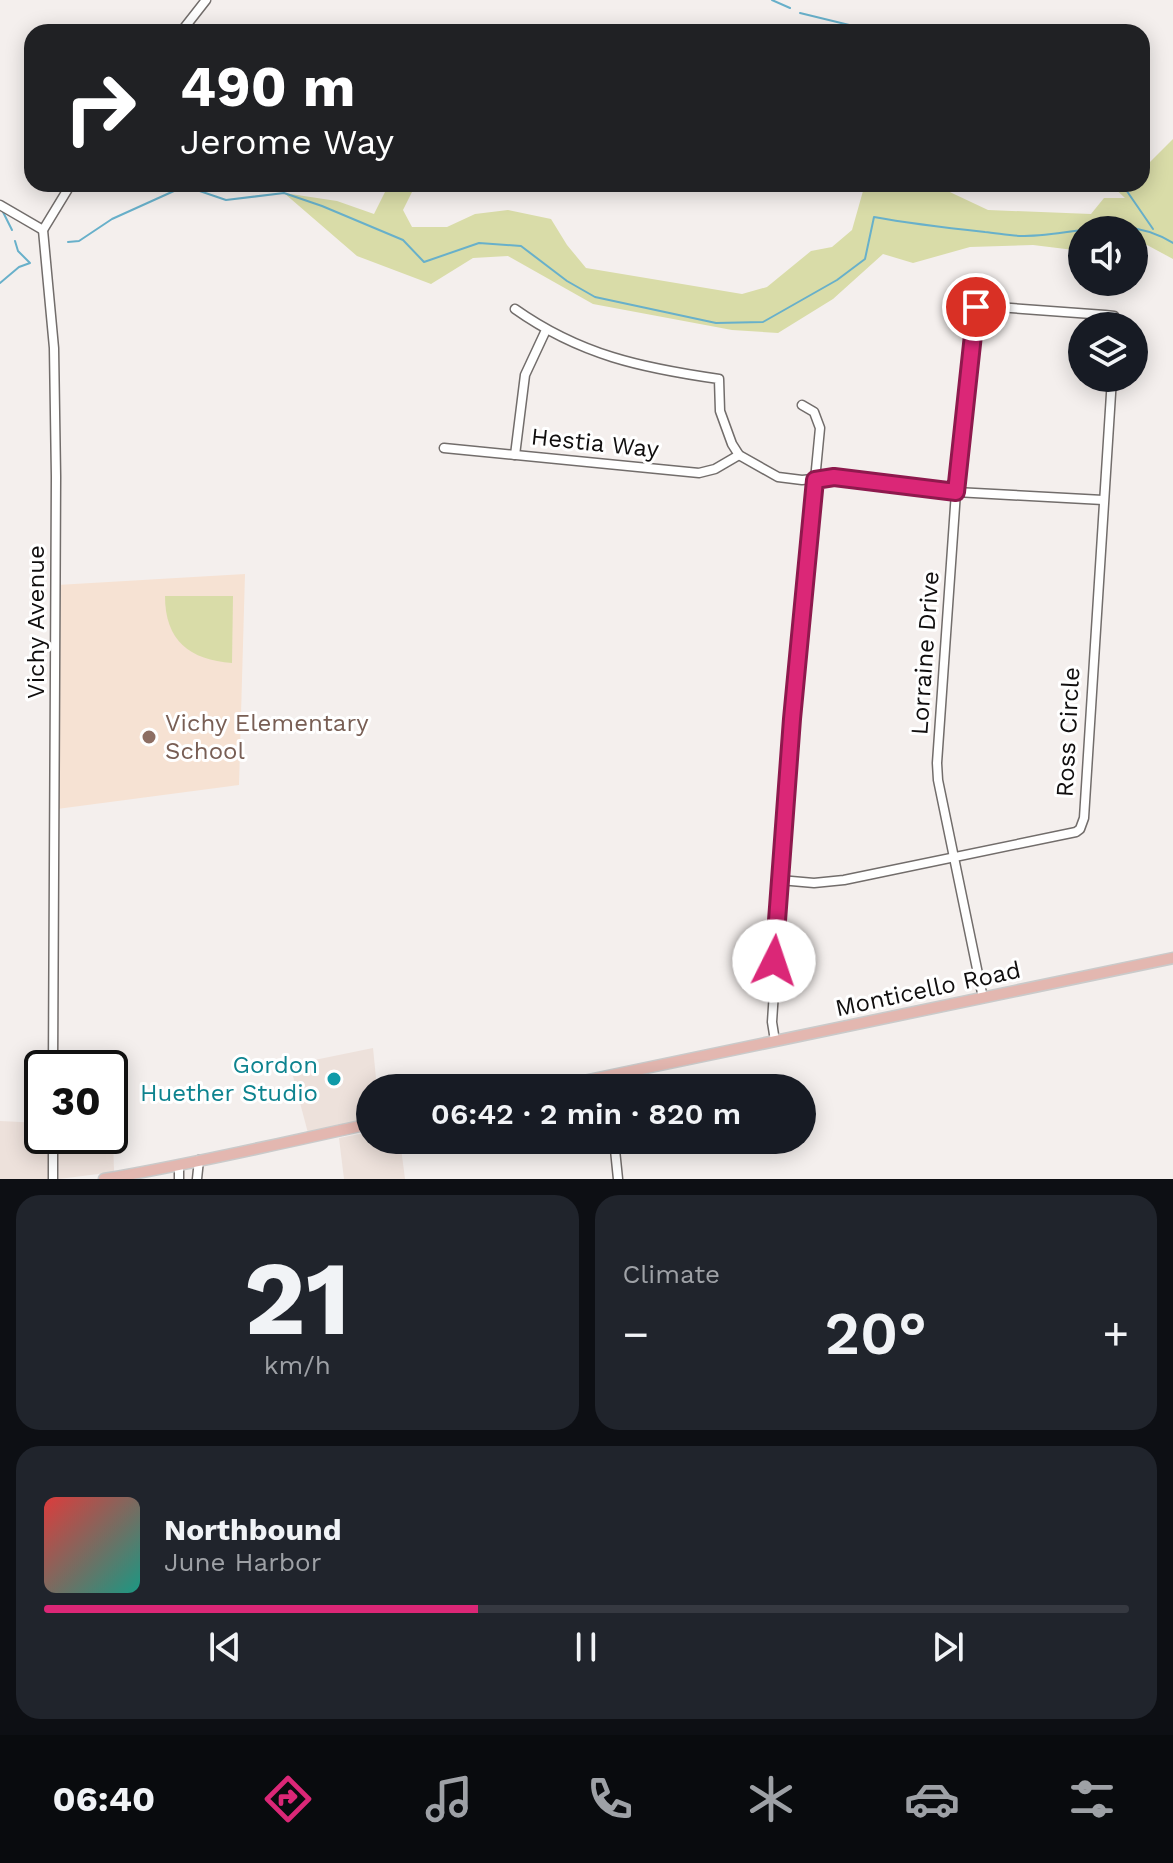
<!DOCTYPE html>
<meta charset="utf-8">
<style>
body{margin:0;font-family:"Work Sans",sans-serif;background:#20242c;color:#f1f3f6;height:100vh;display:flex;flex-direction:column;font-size:30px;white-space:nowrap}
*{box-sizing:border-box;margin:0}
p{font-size:26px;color:#9ea1a6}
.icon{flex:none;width:44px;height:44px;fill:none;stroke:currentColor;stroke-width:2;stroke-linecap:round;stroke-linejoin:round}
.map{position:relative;height:1179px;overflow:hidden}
.panel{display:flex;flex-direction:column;gap:16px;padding:16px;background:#0d0f14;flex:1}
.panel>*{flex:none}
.banner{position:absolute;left:24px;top:24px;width:1126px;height:168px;border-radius:24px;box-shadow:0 4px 20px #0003;background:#202124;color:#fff;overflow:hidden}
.fabs{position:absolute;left:1068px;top:216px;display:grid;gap:16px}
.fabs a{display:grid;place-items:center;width:80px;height:80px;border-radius:50%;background:#171b24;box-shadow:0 4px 20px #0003;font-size:40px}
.speed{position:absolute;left:24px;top:1050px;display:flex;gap:16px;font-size:40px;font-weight:700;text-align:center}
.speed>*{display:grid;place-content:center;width:104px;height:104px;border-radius:50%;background:#171b24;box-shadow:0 4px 20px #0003;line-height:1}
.speed .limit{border:4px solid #111;border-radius:12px;background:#fff;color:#111}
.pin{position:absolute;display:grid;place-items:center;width:68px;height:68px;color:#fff;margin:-34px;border:4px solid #fff;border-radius:50%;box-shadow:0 2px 8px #0007}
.me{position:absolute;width:88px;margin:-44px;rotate:4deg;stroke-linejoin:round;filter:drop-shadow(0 0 6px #0008)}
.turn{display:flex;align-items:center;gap:28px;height:168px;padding:0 24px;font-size:36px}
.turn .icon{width:104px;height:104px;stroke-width:2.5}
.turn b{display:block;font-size:56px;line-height:68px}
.big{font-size:60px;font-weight:600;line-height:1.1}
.panel .card{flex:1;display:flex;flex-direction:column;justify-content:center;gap:12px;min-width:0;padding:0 28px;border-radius:24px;background:#20242c}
.panel .dial{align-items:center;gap:0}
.dial b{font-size:104px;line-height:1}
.song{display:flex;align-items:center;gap:24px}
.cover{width:96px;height:96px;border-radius:12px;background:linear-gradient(135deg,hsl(0 70% 55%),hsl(170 70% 35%))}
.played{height:8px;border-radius:4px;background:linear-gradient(90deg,#db2777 40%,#363941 40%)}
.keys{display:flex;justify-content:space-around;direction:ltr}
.heat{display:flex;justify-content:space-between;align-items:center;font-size:44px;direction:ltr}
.panel .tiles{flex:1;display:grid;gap:16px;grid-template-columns:1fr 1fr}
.card:last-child{grid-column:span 2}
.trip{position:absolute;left:356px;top:1074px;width:460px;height:80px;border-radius:40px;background:#171b24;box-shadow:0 4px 20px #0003;font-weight:600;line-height:80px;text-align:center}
.menu{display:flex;height:128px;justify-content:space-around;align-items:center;background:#090b0e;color:#9ea1a6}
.menu .icon{width:56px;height:56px}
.menu .selected{color:#db2777}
.menu b{font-size:36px;color:#f1f3f6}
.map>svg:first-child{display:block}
.built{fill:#ede1db}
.education{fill:#f6e2d3}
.green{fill:#d9dca8}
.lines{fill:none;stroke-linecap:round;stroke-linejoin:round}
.stream{stroke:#68b0ca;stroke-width:2}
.minor-casing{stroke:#726d6b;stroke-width:11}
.major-casing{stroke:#cacaca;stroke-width:13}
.minor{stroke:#fff;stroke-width:8}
.major{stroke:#e3b7b0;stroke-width:10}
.route-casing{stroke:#8e194d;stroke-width:20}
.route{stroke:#db2777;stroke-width:14}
.education-dot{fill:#8d6e63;stroke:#fff;stroke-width:3}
.culture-dot{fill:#0f9aa8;stroke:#fff;stroke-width:3}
.labels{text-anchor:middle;stroke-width:6;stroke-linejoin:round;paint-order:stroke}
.street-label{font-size:24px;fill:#100e0e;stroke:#fff}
.education-label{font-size:24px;fill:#785e54;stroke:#fff;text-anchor:start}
.culture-label{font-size:24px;fill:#0d838f;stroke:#fff;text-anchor:end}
</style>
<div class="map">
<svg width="1173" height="1179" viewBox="0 0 1173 1179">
<rect width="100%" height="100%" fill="#f4efed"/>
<!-- built -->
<g class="built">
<polygon points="373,1048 377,1088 370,1088 370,1121 308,1133 290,1065"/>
<polygon points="0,1121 42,1123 42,1136 49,1136 49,1179 0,1179"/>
<polygon points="370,1132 370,1140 400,1140 405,1179 344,1179 339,1138"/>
<polygon points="57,1137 113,1137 114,1172 59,1179"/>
</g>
<!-- education -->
<polygon class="education" points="245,574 239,785 57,809 57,585"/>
<!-- green -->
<g class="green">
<polygon points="1173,139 1173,259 1147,245 1134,247 1134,230 1082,230 1082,251 1033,245 970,247 913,263 883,254 833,299 778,333 732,330 593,304 508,256 473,258 431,284 357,256 284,193 337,201 374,214 389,184 416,184 403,210 412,227 447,227 475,214 508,210 551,219 567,245 586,268 742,294 767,287 811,251 832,247 852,230 863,191 937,186 988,210 1091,214 1104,198 1125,198 1110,184 1142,184 1142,170"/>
<path d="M165 596H233L232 663C190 660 165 641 165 596Z"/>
</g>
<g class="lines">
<!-- stream -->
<g class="stream">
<polyline points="772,0 790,8"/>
<polyline points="800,13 878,32"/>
<polyline points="1122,184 1153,229"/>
<polyline points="3,212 12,230"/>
<path d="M68 242 79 241 112 219 185 186 226 200 284 193 322 206 403 240 424 262 479 243 521 246 567 281 595 297 716 323 763 322 837 280 865 259 874 217C912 224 948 228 985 232 997 233 1010 236 1022 236 1076 237 1123 211 1173 243"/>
<polyline points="0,283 19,267 30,263 18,251 15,241"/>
</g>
<defs>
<g id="minor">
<polyline points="181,32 206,0"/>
<polyline points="0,205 43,230"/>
<path d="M515 309C580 355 642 368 719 379L720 411 732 444 739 455 778 477 802 480 834 477 956 492 1103 500"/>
<polyline points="444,448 699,473 715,469 739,455"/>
<polyline points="515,455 525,375 546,330"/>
<polyline points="780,880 814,883 844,880 1076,832 1080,829 1084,818 1112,378"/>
<polyline points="983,998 938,780 937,763 956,492 973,313 976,307 983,306 1105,315 1114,316 1114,326"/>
<polyline points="775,1041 772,1022 792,719 820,428 814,412 802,405"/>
<polyline points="53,1068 56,477 54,348 43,230 71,184"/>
<polyline points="608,1076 609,1088"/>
<polyline points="614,1140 618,1179"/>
<polyline points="53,1179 53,1136"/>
<polyline points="179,1179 179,1165"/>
<polyline points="197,1179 199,1160"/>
</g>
<g id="major">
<polyline points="550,1088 1173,958"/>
<path d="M104 1179C193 1164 281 1143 370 1124"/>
</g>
</defs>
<!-- minor casing -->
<use href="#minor" class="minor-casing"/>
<!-- major casing -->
<use href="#major" class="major-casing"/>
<!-- minor -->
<use href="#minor" class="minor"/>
<!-- major -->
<use href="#major" class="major"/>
</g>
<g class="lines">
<defs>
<polyline id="route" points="774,961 792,719 815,480 834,477 956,492 976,307"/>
</defs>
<!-- route casing -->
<use href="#route" class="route-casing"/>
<!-- route -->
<use href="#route" class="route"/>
</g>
<!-- markers -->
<circle class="education-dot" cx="149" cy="737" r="8"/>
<circle class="culture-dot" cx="334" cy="1079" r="8"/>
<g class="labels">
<!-- street labels -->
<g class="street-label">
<text transform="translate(595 443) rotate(6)" y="8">Hestia Way</text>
<text transform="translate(36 622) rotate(-90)" y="8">Vichy Avenue</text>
<text transform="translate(925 653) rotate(-86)" y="8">Lorraine Drive</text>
<text transform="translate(1068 732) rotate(-87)" y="8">Ross Circle</text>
<text transform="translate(928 989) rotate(-12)" y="8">Monticello Road</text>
</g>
<!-- education labels -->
<g class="education-label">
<text x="165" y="731">Vichy Elementary<tspan x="165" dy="28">School</tspan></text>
</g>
<!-- culture labels -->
<g class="culture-label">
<text x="318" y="1073">Gordon<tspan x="318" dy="28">Huether Studio</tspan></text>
</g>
</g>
</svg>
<div class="fabs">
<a><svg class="icon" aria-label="sound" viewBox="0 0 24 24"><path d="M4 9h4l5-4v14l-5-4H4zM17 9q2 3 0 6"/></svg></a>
<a><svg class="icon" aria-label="layers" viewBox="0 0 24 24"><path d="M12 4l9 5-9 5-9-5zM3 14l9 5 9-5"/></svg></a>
</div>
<div class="speed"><div class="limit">30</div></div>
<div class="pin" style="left:976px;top:307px;background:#d93025"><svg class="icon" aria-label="arrive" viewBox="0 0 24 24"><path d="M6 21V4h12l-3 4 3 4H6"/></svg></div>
<svg class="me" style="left:774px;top:961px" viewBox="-20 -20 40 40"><circle r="19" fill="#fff"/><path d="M0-13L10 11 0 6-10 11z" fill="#db2777"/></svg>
<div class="trip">06:42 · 2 min · 820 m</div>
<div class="banner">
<div class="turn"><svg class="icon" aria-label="right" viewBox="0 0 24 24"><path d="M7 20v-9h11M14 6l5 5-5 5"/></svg><div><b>490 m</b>Jerome Way</div></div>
</div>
</div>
<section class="panel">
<div class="tiles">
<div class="card dial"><b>21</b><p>km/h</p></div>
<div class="card"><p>Climate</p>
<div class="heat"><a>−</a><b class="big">20°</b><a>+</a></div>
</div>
<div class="card">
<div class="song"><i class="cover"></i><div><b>Northbound</b><p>June Harbor</p></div></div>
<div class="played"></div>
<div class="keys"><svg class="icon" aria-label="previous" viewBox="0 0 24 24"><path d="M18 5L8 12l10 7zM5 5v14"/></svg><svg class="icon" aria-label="pause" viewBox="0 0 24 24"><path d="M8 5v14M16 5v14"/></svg><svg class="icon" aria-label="next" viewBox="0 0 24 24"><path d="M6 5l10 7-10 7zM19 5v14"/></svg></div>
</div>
</div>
</section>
<nav class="menu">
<b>06:40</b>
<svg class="icon selected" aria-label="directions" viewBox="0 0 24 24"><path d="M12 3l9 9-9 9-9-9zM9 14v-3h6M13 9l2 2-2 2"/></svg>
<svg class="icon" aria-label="music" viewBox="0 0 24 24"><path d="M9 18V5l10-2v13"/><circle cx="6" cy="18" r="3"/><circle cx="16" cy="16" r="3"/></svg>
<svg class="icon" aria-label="phone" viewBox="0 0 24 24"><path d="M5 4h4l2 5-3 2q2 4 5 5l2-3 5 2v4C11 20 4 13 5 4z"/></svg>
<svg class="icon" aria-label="climate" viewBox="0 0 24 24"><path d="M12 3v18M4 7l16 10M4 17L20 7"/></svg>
<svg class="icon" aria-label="car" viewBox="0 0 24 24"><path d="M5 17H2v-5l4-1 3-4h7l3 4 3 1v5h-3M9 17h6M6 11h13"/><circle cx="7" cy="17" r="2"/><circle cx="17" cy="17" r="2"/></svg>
<svg class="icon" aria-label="filters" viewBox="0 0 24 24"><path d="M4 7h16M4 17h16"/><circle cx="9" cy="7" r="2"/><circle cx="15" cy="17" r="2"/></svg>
</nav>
